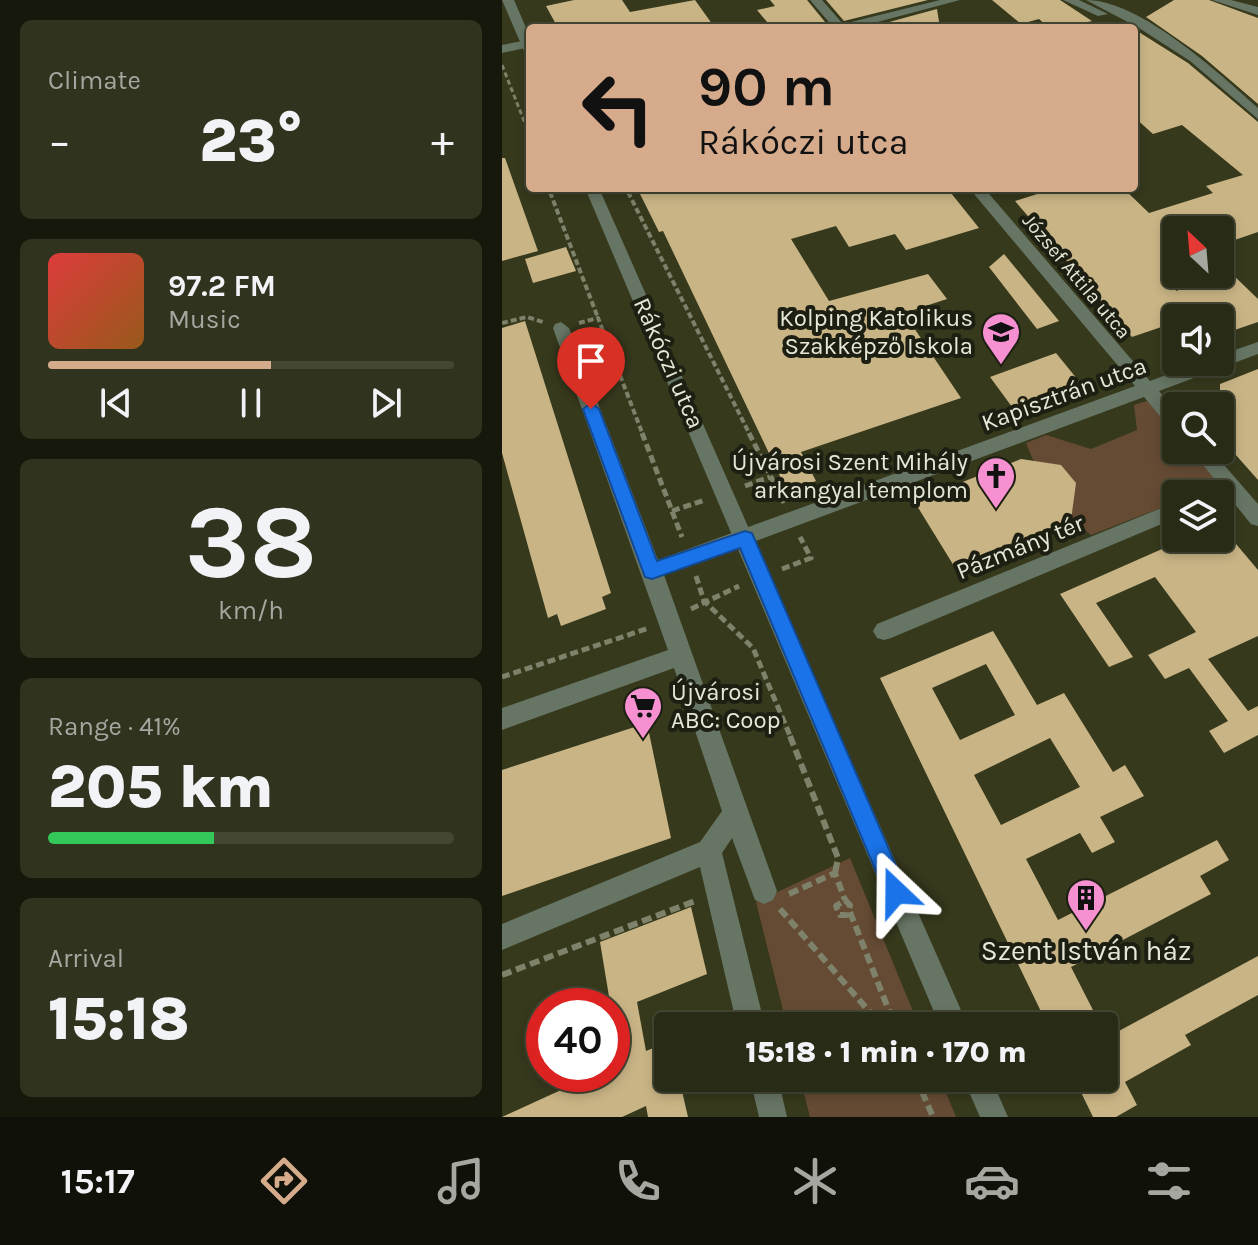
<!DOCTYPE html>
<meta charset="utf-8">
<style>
body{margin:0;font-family:Karla,sans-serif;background:#30331e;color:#f1f3f6;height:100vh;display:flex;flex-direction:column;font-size:30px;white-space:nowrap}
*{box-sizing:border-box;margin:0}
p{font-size:26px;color:#a5a7a0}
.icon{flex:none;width:44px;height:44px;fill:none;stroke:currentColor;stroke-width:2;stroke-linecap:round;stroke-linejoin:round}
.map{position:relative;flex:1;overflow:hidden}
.details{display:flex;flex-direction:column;gap:20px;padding:20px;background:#16180c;width:502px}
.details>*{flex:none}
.banner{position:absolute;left:24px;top:24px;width:612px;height:168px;border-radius:8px;box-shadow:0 4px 12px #0003,0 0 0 2px #444734;background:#d6ab8b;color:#111;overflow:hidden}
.needle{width:52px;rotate:334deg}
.tools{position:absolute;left:660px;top:216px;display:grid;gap:16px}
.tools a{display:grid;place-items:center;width:72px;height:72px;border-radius:8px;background:#282b15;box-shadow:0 4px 12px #0003,0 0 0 2px #444734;font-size:40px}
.speed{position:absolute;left:24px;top:988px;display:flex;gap:16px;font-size:40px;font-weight:700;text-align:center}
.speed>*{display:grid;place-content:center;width:104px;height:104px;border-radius:50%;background:#282b15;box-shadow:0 4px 12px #0003,0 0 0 2px #444734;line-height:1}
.speed .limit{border:12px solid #d22;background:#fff;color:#111}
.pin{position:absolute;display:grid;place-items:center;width:68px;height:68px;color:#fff;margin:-82px -34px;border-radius:50% 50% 50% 0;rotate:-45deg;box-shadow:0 0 8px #0007}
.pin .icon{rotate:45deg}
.me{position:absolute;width:88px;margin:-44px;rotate:337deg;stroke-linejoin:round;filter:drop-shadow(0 0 6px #0008)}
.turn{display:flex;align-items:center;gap:28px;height:168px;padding:0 40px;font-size:36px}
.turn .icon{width:104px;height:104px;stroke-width:2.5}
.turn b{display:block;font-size:56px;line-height:68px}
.big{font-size:60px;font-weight:800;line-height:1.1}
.details .widget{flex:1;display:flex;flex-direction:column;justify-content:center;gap:12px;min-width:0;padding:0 28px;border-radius:12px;background:#30331e}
.details .dial{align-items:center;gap:0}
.dial b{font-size:104px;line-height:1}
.song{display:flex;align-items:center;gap:24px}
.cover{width:96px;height:96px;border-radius:12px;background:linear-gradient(135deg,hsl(0 70% 55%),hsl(30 70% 35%))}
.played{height:8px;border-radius:4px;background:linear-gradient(90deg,#d6ab8b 55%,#444734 55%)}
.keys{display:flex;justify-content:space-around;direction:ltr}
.heat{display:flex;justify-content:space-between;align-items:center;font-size:44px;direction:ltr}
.charge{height:12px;border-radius:6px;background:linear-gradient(90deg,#34c759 41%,#444734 0)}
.trip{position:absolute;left:152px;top:1012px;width:464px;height:80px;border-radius:8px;background:#282b15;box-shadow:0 4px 12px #0003,0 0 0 2px #444734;font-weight:800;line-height:80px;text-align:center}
.dock{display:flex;height:128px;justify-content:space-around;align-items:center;background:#101108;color:#a5a7a0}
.dock .icon{width:56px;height:56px}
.dock .active{color:#d6ab8b}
.dock b{font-size:36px;color:#f1f3f6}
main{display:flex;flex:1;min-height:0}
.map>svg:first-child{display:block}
.green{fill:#654b34}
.building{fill:#c9b485;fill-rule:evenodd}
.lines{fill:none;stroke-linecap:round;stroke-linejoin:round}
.path-far3{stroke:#7f826a;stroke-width:3;stroke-dasharray:5 3;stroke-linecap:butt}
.path-far2{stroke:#7f826a;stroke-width:4;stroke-dasharray:6 3;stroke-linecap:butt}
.path-far1{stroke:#7f826a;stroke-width:5;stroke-dasharray:8 4;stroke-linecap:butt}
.path{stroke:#7f826a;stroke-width:6;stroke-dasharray:10 5;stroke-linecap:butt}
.minor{fill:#677564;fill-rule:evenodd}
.tertiary{fill:#677564;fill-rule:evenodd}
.route{fill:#1a73e8;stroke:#114b97;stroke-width:2}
.labels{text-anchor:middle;stroke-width:8;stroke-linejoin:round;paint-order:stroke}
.far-street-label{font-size:20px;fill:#e6e8d7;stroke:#1d1f12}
.poi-label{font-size:24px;fill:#e6e8d7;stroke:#1d1f12;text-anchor:end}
.street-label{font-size:24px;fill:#e6e8d7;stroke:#1d1f12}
.near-poi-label{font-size:28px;fill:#e6e8d7;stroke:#1d1f12}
</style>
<main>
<section class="details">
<div class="widget"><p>Climate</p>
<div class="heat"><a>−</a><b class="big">23°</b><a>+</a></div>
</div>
<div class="widget">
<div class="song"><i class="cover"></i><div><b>97.2 FM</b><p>Music</p></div></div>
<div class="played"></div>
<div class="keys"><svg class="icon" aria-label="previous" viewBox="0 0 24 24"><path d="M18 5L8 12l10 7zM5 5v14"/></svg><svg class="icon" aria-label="pause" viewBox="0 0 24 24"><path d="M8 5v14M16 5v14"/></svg><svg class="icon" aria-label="next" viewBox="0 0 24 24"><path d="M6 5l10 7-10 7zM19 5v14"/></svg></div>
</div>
<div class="widget dial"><b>38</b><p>km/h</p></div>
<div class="widget"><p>Range · 41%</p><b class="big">205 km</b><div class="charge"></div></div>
<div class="widget"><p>Arrival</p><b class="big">15:18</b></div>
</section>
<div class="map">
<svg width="756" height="1117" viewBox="0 0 756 1117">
<rect width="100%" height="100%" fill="#36391c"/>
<!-- green -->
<g class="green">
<path d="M648 400 674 430V450H691L721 485 696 494H674V502L589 535C559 512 537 477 524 443L544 435 589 449 635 430 632 405Z"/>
<polygon points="348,858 417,1026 285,1026 254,902"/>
<polygon points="298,1078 438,1078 454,1117 308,1117"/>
</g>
<!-- building -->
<g class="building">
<polygon points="72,0 120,0 128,12 193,0 213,28 56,28 44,6"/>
<polygon points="268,0 305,0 328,28 270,28 255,10 273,6"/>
<polygon points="324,0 426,0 342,21"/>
<polygon points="490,0 558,0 590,21 560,28 547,28 537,19 519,24"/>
<polygon points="672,0 707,0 756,18 756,104 700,56 644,17"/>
<polygon points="435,9 438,28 365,28"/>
<polygon points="632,29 686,63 756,122 756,232 718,245 718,230 674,230 674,291 728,272 756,299 756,322 718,335 718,318 674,318 674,322 630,337 513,201 554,188 621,188 647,213 711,193 704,186 741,175 680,125 651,134 632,117"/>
<polygon points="0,158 3,158 36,251 0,261"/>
<polygon points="135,188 445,188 477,228 404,250 393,234 347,247 334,226 289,239 327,301 426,274 445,299 402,313 459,398 299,452 314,481 285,491 161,231 157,232"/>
<polygon points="64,247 74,271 31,283 23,259"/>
<polygon points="502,254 557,321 535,329 487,267"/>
<polygon points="23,321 109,593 100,597 104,609 59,626 55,614 46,618 0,453 0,328"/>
<polygon points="554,353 580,385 513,411 488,377"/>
<polygon points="756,369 756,480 718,437 718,384"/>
<polygon points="519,459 559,465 574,483 569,520 452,566 412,501"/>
<polygon points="685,538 729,538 756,570 756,636 706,659 746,711 756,706 756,735 722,753 707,731 726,721 687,668 663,679 646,655 694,632 653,577 594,603 631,657 607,667 558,594"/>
<path d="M491 631 535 705 562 693 611 772 623 765 642 796 598 817 613 842 590 853 578 833 524 859 556 920 715 840 727 860 698 876 709 894 569 967 592 1012 565 1026H546L378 678ZM484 664 513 715 458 740 430 688ZM548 738 578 787 499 825 472 775Z"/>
<polygon points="145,723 169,838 0,896 0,770"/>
<polygon points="189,907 205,974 135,1002 144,1051 166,1042 166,1078 177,1078 186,1117 146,1117 144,1106 120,1117 0,1117 94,1074 110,1074 110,1067 118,1063 98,942"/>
<polygon points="756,956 756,995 683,1035 689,1045 623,1082 635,1105 614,1117 591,1117 572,1078 602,1078 602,1039"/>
</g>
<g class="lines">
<!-- path-far3 -->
<g class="path-far3">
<polyline points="0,65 28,136"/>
<polyline points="47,188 49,194"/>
<polyline points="124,188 127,194"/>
</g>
<!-- path-far2 -->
<g class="path-far2">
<polyline points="48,192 96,318"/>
<polyline points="126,192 248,435"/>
<polyline points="0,323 25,317 41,322"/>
<polyline points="77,323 96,318 141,435"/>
</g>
<!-- path-far1 -->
<g class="path-far1">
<polyline points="140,433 180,537"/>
<polyline points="247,433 282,503"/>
<polyline points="243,486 268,477"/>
<polyline points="170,511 203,500"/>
<polyline points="280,569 309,558 298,537"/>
<polyline points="194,576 202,601 251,648 289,738"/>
<polyline points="189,609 237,586"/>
<polyline points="0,677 147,628"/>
</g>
<!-- path -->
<g class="path">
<polyline points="288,736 336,858 333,873"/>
<polyline points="287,894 333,873 343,900"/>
<polygon points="343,900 348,905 345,915 338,915 334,906"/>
<polyline points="278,909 380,1026"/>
<polyline points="348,912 393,1026"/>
<polyline points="0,975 193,901"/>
<polyline points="414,1078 431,1117"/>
</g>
<!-- minor -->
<g class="minor">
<polygon points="308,0 320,0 341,24 438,0 458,0 353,28 332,28"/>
<polygon points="561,0 577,0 606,14 596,16"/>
<path d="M584 0C638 0 717 73 756 108V119L688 61 637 28Z"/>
<polygon points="710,0 729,0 756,7 756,15"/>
<polygon points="25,40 28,47 0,53 0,45"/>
<polygon points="467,188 482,188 648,381 699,362 718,362 718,355 756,342 756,354 657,391 674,411 674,430 668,428 642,397 162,575 275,891 271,900 262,904 253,900 230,838 220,853 263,1026 235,1026 198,867 0,950 0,924 198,842 220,811 172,668 0,730 0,708 166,650 51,328 53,324 59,322 67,328 156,560 633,386"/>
<polygon points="689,450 709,450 756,504 756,526 749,524"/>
<polygon points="674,502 674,518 389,638 382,640 375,638 371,631 375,624"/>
<polygon points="248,1078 276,1078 285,1117 257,1117"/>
</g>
<!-- tertiary -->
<g class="tertiary">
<polygon points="0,0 12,0 28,37 28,55 22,51"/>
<polygon points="83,188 97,188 466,1026 438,1026"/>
<polygon points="461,1078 489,1078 506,1117 478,1117"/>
</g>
</g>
<!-- route -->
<polygon class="route" points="89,403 97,409 155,561 243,531 250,533 402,884 405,892 402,900 394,903 386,900 238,548 150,579 143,577 81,409"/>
<!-- icons -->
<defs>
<symbol id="school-pin" viewBox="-11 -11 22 30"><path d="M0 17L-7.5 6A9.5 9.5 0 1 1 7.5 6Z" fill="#f690d0" stroke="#1d1f12"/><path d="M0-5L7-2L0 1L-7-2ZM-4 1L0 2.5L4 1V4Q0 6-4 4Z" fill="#111"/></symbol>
<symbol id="church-pin" viewBox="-11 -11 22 30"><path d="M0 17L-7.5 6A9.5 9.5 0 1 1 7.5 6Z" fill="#f690d0" stroke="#1d1f12"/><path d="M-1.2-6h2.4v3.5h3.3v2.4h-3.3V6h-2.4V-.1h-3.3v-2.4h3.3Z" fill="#111"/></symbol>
<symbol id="supermarket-pin" viewBox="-11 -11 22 30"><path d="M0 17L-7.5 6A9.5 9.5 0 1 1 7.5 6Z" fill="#f690d0" stroke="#1d1f12"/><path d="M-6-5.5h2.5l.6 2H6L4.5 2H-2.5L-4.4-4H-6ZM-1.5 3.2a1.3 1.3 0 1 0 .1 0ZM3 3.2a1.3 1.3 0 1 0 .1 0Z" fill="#111"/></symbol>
<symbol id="building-pin" viewBox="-11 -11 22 30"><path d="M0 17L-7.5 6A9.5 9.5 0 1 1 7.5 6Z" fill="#f690d0" stroke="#1d1f12"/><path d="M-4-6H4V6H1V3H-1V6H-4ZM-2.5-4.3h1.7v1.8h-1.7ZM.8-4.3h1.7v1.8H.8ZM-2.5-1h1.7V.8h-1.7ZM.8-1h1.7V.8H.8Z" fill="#111"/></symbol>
</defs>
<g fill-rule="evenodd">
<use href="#school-pin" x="477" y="310" width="44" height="60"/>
<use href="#church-pin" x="472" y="454" width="44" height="60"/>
<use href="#supermarket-pin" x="119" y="684" width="44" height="60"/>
<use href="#building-pin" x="562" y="876" width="44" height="60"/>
</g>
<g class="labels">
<!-- far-street labels -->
<g class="far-street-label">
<text transform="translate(575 276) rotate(50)" y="7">József Attila utca</text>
</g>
<!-- poi labels -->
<g class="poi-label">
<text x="471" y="326">Kolping Katolikus<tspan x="471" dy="28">Szakképző Iskola</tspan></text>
<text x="466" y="470">Újvárosi Szent Mihály<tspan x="466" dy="28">arkangyal templom</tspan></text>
<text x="169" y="700" text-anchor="start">Újvárosi<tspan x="169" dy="28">ABC: Coop</tspan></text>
</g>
<!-- street labels -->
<g class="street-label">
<text transform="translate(167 363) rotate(66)" y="8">Rákóczi utca</text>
<text transform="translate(562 394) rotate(-20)" y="8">Kapisztrán utca</text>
<text transform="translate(518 547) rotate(-22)" y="8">Pázmány tér</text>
</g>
<!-- near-poi labels -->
<g class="near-poi-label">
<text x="584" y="960">Szent István ház</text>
</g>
</g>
</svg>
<div class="tools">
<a><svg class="needle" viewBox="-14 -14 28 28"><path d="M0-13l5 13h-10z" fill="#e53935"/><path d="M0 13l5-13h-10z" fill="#a5a7a0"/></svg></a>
<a><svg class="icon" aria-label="sound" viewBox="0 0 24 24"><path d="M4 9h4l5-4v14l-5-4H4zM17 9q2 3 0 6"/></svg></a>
<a><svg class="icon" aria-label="search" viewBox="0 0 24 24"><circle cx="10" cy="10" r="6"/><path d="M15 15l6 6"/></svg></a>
<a><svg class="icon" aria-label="layers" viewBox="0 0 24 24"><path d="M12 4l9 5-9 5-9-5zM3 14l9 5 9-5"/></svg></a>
</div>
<div class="speed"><div class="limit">40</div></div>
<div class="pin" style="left:89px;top:409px;background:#d93025"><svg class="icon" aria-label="arrive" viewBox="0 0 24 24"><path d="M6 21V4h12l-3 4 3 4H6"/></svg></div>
<svg class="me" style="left:394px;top:892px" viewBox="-20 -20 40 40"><path d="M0-17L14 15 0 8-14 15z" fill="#1a73e8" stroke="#fff" stroke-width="4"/></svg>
<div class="trip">15:18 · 1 min · 170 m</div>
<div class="banner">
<div class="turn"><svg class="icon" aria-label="left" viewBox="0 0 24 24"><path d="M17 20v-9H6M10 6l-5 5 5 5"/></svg><div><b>90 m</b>Rákóczi utca</div></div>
</div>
</div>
</main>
<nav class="dock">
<b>15:17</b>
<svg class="icon active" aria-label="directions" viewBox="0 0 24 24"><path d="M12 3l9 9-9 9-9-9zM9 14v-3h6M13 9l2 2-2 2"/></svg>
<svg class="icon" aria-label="music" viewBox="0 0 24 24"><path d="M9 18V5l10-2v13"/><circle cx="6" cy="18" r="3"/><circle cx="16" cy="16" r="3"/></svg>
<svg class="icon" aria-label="phone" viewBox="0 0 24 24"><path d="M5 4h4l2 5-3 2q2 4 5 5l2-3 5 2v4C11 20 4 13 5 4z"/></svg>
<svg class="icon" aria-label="climate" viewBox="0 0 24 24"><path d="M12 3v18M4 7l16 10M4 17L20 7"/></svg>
<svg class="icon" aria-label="car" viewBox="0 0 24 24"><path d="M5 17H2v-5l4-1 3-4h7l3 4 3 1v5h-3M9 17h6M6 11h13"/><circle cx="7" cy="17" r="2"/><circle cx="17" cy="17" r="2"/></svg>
<svg class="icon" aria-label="filters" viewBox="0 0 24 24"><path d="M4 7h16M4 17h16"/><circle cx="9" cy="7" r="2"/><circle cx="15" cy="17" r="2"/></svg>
</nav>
